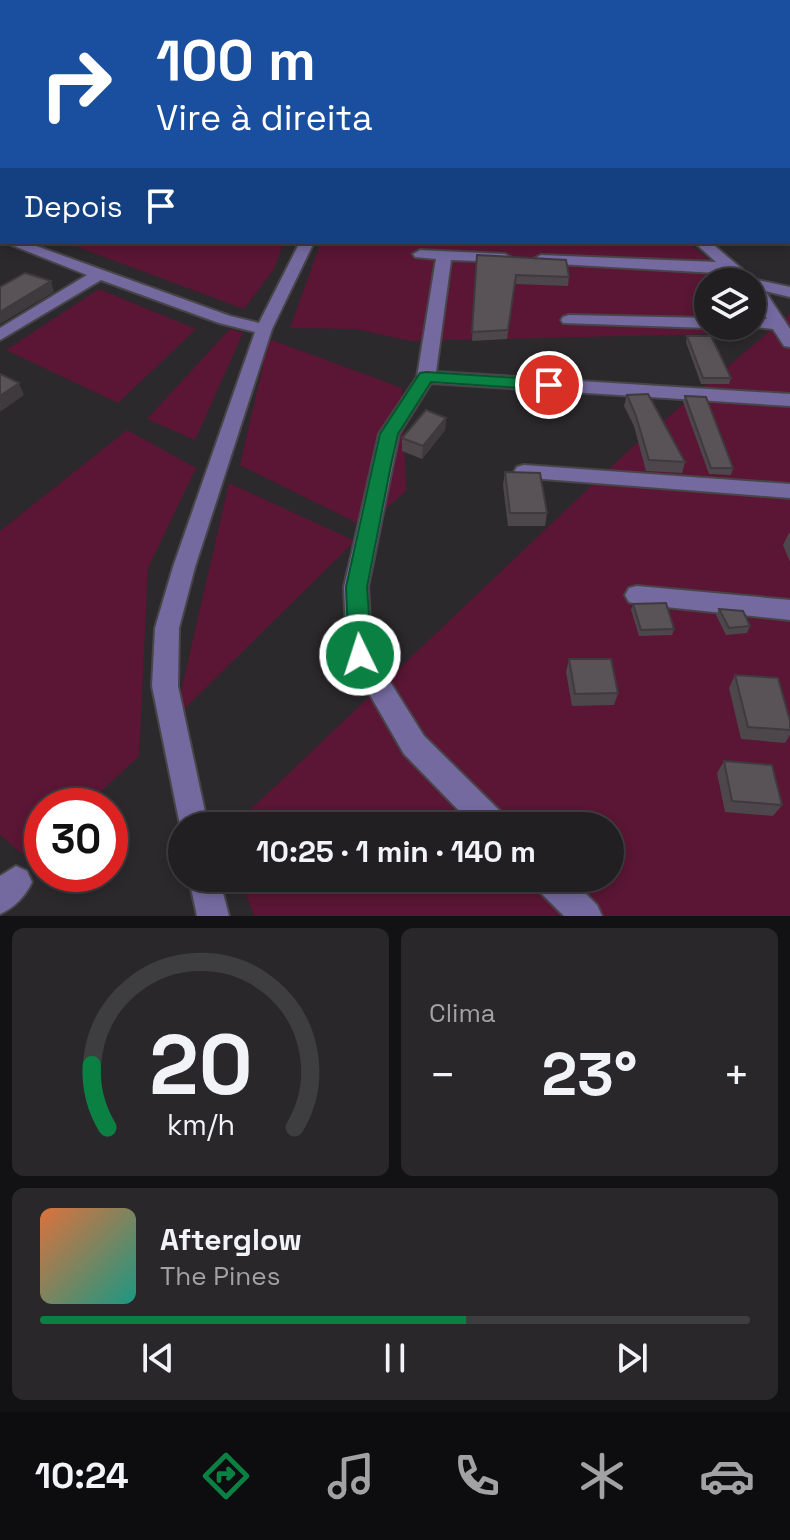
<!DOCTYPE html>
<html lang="pt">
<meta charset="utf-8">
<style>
body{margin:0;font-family:"Space Grotesk",sans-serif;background:#29272a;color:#f1f3f6;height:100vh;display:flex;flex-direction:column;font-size:30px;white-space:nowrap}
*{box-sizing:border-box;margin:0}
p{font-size:26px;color:#a2a2a5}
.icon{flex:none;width:44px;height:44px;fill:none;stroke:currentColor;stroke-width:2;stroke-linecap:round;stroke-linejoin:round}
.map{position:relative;height:916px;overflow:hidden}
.side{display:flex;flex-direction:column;gap:12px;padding:12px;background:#121113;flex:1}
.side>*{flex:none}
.banner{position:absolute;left:0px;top:0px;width:790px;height:244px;box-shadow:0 4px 12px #0003,0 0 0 2px #3e3d40;background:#1a4fa0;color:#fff;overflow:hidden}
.buttons{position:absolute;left:694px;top:268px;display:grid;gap:16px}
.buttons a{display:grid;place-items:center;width:72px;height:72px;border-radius:50%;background:#211f22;box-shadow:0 4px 12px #0003,0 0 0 2px #3e3d40;font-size:40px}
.speed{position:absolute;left:24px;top:788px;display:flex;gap:16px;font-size:40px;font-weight:700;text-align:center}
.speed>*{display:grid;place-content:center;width:104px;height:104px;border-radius:50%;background:#211f22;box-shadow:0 4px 12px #0003,0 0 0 2px #3e3d40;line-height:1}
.speed .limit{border:12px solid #d22;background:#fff;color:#111}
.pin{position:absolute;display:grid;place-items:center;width:68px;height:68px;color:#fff;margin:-34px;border:4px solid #fff;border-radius:50%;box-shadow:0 2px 8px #0007}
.me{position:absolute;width:88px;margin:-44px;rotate:356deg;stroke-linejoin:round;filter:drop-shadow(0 0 6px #0008)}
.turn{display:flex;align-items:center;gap:28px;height:168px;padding:0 24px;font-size:36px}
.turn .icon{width:104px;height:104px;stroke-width:2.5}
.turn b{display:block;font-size:56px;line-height:68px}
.then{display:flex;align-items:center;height:76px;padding:0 24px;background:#0003;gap:16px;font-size:30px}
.big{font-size:60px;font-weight:600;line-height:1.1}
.side .card{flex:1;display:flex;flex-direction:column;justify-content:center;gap:12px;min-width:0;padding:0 28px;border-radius:12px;background:#29272a}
.side .dial{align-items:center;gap:0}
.dial svg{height:208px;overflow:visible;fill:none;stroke:#3e3d40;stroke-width:7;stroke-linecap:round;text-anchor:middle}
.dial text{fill:#f1f3f6;stroke:none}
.song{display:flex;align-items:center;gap:24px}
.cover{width:96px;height:96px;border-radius:12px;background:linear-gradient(135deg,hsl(20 70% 55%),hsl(170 70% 35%))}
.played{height:8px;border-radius:4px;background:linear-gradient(90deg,#0b8043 60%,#3e3d40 60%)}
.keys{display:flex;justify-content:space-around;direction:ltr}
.heat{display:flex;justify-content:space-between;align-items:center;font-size:44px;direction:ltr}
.side .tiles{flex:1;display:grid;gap:12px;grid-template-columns:1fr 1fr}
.card:last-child{grid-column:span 2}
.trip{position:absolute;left:168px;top:812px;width:456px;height:80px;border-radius:40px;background:#211f22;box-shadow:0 4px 12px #0003,0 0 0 2px #3e3d40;font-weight:600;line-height:80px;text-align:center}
.menu{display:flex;height:128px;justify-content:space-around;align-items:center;background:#0d0c0e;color:#a2a2a5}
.menu .icon{width:56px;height:56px}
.menu .active{color:#0b8043}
.menu b{font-size:36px;color:#f1f3f6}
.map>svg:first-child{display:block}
.green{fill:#5a1634}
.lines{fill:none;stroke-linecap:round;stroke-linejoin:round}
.minor-casing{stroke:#484549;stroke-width:4}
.minor{fill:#746aa0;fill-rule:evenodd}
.wall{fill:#4d474c}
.shaded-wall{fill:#3e3a3e}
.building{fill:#595358;stroke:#3e3a3e;stroke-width:2}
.route{fill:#0b8043;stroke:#07532c;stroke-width:2}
</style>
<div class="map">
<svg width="790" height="916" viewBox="0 0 790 916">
<rect width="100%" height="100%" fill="#2c292d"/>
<!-- green -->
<g class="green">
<polygon points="64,242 284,242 274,269 244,309"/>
<polygon points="321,242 687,242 721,269 731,282 708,282 708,326 715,326 707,334 410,341 356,329 290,328"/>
<polygon points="99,289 196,329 118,403 6,350"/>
<polygon points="790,314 790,916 254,916 240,878 610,878 610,826 244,826 247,813 630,449"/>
<polygon points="230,329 243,333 195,440 147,419"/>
<polygon points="269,339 402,388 406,491 365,527 240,465"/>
<polygon points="127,430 196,468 148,568 139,756 85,806 42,806 42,846 28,859 0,835 0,531"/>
<polygon points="229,483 355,541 175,718"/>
</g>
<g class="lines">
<defs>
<g id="minor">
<polygon points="4,0 19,0 21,2 6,2"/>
<polygon points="530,0 539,0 541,2 532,2"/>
<rect x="788" y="28" width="2" height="6"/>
<rect x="0" y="40" width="2" height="6"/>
<polygon points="788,164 790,165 790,173 788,172"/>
<polygon points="4,242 25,242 230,316 259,323 300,242 314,242 272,329 195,567 179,628 178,686 208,826 182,826 182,835 152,686 155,628 173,567 255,332 219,323 101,280 0,340 0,328 87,275"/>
<polygon points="694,242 710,242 742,269 734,274 541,263 534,259 541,255 716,262"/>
<polygon points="420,250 505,254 512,258 505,262 451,260 436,372 790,394 790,406 431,383 399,434 368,587 372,653 424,736 505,816 510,826 474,826 404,754 347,655 344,587 365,496 379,434 417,377 436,259 415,257 413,254"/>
<polygon points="752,279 790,287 790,297 765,291 790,329 790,347 784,346 773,329 746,326 752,326 752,318 767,319 752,295 752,282 746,282"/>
<polygon points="569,315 708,318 708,326 714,326 708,328 563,323 561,320 563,317"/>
<polygon points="524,465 790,484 790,498 517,477 514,472 517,467"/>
<polygon points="637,586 790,600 790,620 637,604 629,602 625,595 629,588"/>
<path d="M16 866 27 871 32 882C25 897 15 907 0 914V876Z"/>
<polygon points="189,878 219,878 229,916 197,916"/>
<polygon points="533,878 570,878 597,905 602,916 564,916 537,889"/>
</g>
</defs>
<!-- minor casing -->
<use href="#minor" class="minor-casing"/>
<!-- minor -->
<use href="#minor" class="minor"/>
</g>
<!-- wall -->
<g class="wall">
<polygon points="542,0 767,0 756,2 543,2"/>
<polygon points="788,121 790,121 790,158 788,157"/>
<polygon points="788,172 790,173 790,230 788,229"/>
<polygon points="477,255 569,277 568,286 515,284 507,339 472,341"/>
<polygon points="687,336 731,378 729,384 701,384 686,342"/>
<polygon points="627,395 685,462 682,473 646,471 634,426 624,406"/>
<polygon points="685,396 733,468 731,475 709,474 683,402"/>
<polygon points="446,418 445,430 422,459 402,451 402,438"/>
<polygon points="505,472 547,513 545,526 508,526 503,485"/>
<polygon points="789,533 790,533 790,562 783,545"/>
<polygon points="633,604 674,629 672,635 639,636 631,610"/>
<polygon points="719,609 750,626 747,633 726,635 716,615"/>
<polygon points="569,659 618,693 614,705 572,706 566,672"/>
<polygon points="735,675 790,721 790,735 785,743 741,739 729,688"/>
<polygon points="724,761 782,805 773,816 725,812 717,773"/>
</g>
<!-- shaded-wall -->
<g class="shaded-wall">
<polygon points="530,0 530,2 486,2 486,1 493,0"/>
<polygon points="544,0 561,0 561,1 544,2"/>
<polygon points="586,0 596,0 595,2 576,2"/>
<polygon points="728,0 767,0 756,2 726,2"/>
<polygon points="51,281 54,292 0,324 0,312"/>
<polygon points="19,383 24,395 0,412 0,396"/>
<polygon points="446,418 445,430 422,459 423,446"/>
</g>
<!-- building -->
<g class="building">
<polygon points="103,0 493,0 486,1 488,2 98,2"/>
<polygon points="598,0 728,0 727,0 730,2 601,2"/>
<polygon points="0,43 2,43 2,93 0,92"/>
<polygon points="790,44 790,59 788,58 788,45"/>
<polygon points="788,121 790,121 790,147 788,146"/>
<polygon points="0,126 2,127 2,217 0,216"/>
<polygon points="788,172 790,173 790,218 788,217"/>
<polygon points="477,255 566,260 569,277 516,275 508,330 472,332"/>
<polygon points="25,273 51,281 0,312 0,287"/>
<polygon points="687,336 711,336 731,378 703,378"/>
<polygon points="0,374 19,383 0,396"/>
<polygon points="648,394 685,462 649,460 636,416 627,395"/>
<polygon points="685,396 706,397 733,468 711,468"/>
<polygon points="426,410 446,418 423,446 402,438"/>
<polygon points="505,472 540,473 547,513 510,513"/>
<polygon points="666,603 674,629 641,630 633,604"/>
<polygon points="719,609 743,611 750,626 729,628"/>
<polygon points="569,659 611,659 618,693 575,694"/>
<polygon points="735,675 778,678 790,721 790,730 748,727"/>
<polygon points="724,761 772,765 782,805 732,801"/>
</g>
<!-- route -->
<polygon class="route" points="426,372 549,380 557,385 549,390 431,382 398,434 391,465 367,587 372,655 368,662 360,665 352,662 349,655 346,587 373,465 380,434 420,373"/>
</svg>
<div class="buttons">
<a><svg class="icon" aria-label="layers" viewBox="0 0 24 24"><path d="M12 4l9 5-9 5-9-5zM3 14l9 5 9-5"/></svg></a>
</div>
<div class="speed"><div class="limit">30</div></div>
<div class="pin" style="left:549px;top:385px;background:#d93025"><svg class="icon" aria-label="arrive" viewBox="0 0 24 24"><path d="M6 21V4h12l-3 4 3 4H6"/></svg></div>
<svg class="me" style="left:360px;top:655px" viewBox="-20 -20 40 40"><circle r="17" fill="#0b8043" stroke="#fff" stroke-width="3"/><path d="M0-11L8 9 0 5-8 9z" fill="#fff"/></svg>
<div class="trip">10:25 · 1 min · 140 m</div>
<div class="banner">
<div class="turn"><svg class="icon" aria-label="right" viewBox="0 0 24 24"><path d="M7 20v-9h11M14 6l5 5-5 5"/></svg><div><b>100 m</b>Vire à direita</div></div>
<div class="then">Depois<svg class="icon" aria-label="arrive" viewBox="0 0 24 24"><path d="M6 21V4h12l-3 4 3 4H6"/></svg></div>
</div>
</div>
<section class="side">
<div class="tiles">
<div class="card dial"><svg viewBox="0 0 100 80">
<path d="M14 69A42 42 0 1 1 86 69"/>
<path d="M14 69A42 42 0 0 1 8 45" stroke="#0b8043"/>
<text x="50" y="56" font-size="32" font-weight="700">20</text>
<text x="50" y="72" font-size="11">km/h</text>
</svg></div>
<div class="card"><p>Clima</p>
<div class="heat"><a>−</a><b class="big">23°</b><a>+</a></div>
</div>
<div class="card">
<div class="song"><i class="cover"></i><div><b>Afterglow</b><p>The Pines</p></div></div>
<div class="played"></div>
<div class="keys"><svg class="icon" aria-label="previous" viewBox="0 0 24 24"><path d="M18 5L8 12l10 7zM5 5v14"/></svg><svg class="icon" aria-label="pause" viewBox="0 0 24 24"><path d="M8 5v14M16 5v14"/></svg><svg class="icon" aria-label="next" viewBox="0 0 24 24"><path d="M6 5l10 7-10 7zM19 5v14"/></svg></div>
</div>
</div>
</section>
<nav class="menu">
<b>10:24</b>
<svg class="icon active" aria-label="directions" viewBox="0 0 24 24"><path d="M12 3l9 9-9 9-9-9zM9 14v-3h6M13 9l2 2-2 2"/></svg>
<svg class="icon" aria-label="music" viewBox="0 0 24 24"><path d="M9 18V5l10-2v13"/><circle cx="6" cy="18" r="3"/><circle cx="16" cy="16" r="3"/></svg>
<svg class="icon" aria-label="phone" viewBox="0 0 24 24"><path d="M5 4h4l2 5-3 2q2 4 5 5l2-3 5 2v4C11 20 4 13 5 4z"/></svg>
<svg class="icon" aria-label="climate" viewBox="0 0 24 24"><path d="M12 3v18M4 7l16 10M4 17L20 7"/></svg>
<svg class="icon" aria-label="car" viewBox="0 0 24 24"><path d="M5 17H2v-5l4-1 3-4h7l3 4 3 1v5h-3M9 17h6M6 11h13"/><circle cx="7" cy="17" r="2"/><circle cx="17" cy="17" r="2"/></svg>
</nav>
